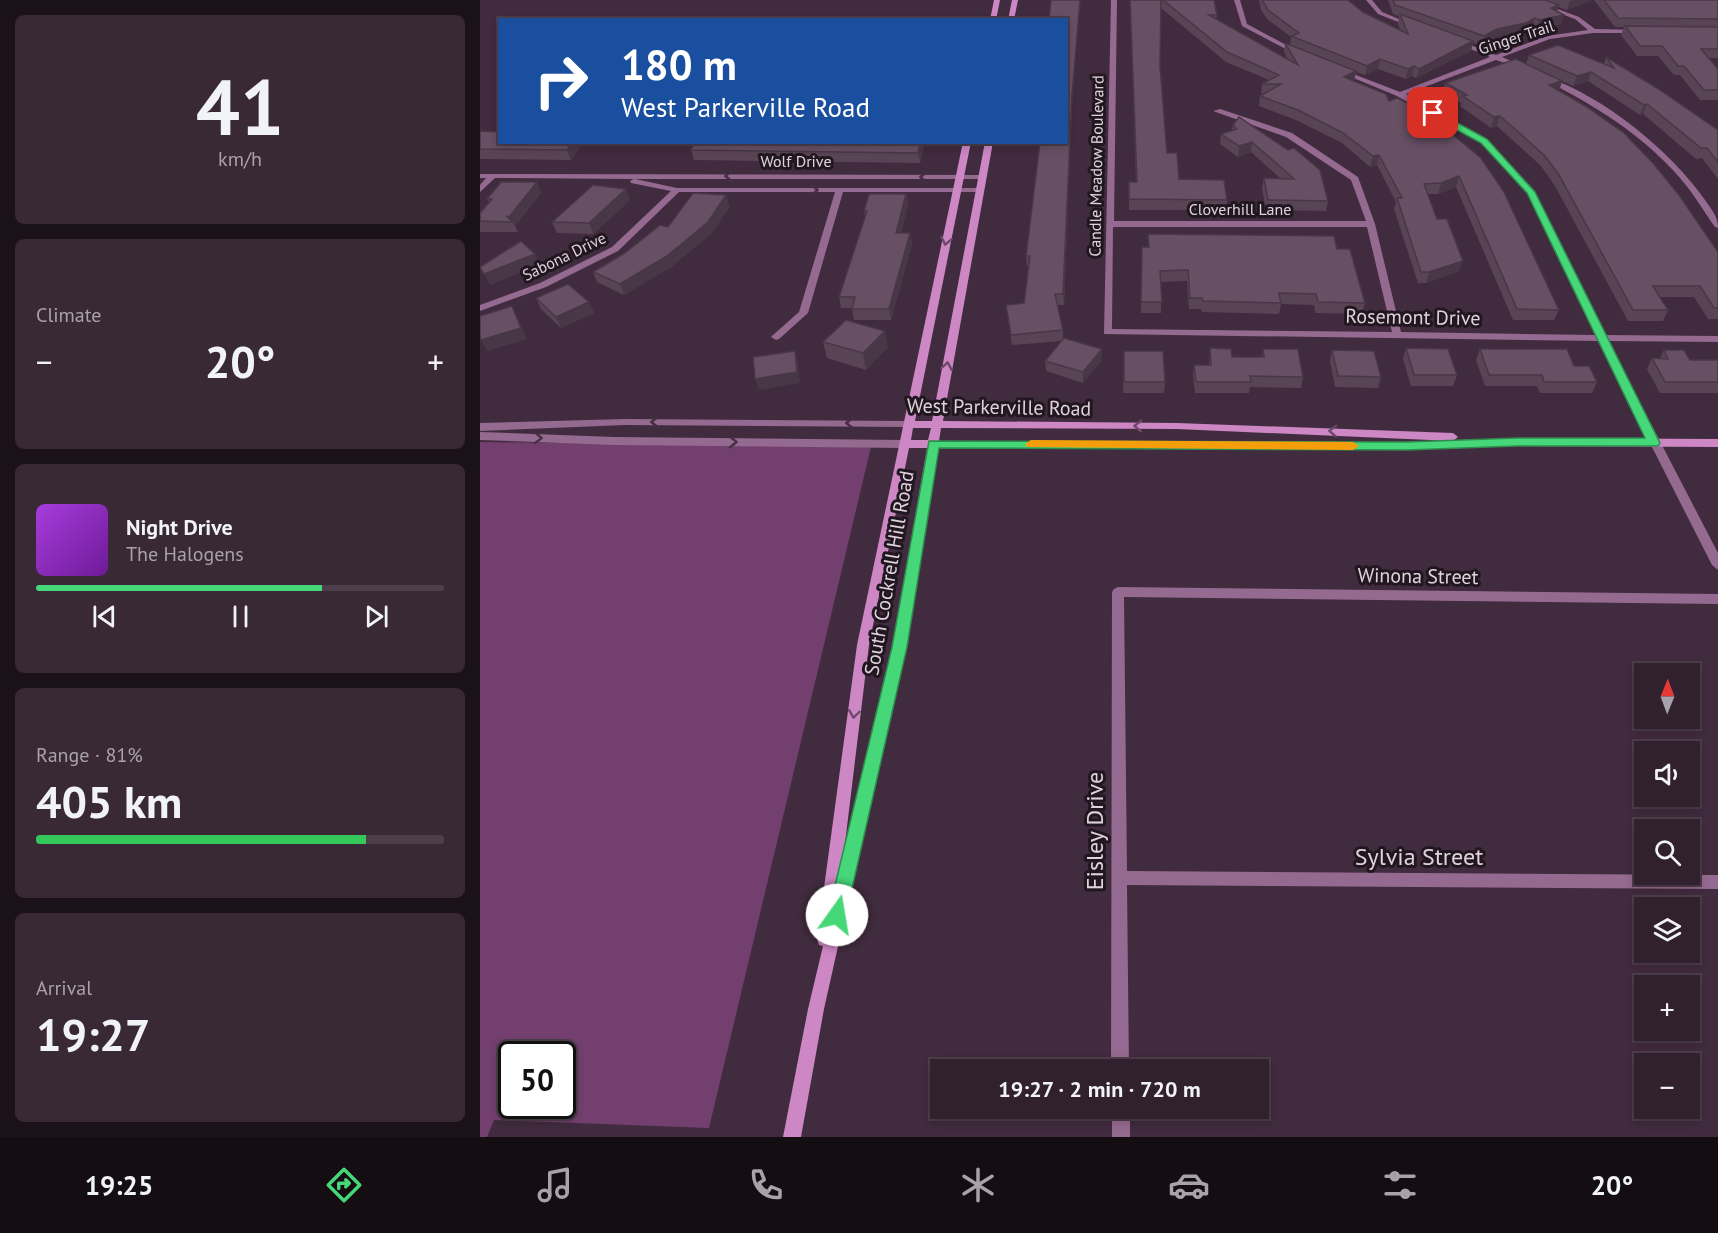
<!DOCTYPE html>
<meta charset="utf-8">
<style>
body{margin:0;font-family:"PT Sans",sans-serif;background:#392836;color:#f1f3f6;height:100vh;display:flex;flex-direction:column;font-size:22px;white-space:nowrap}
*{box-sizing:border-box;margin:0}
p{font-size:20px;color:#a8a3aa}
.icon{flex:none;width:33px;height:33px;fill:none;stroke:currentColor;stroke-width:2;stroke-linecap:round;stroke-linejoin:round}
.map{position:relative;flex:1;overflow:hidden}
.side{display:flex;flex-direction:column;gap:15px;padding:15px;background:#1b1219;width:480px}
.side>*{flex:none}
.hud{position:absolute;left:18px;top:18px;width:570px;height:126px;border-radius:0px;box-shadow:0 3px 9px #0003,0 0 0 2px #4c3e4a;background:#1a4fa0;color:#fff;overflow:hidden}
.needle{width:39px;rotate:1deg}
.controls{position:absolute;left:1154px;top:663px;display:grid;gap:12px}
.controls a{display:grid;place-items:center;width:66px;height:66px;border-radius:0px;background:#31202e;box-shadow:0 3px 9px #0003,0 0 0 2px #4c3e4a;font-size:30px}
.speed{position:absolute;left:18px;top:1041px;display:flex;gap:12px;font-size:30px;font-weight:700;text-align:center}
.speed>*{display:grid;place-content:center;width:78px;height:78px;border-radius:50%;background:#31202e;box-shadow:0 3px 9px #0003,0 0 0 2px #4c3e4a;line-height:1}
.speed .limit{border:3px solid #111;border-radius:9px;background:#fff;color:#111}
.pin{position:absolute;display:grid;place-items:center;width:51px;height:51px;color:#fff;margin:-26px;border-radius:12px;box-shadow:0 3px 9px #0006}
.me{position:absolute;width:66px;margin:-33px;rotate:13deg;stroke-linejoin:round;filter:drop-shadow(0 0 4px #0008)}
.turn{display:flex;align-items:center;gap:21px;height:126px;padding:0 24px;font-size:27px}
.turn .icon{width:78px;height:78px;stroke-width:2.5}
.turn b{display:block;font-size:42px;line-height:51px}
.big{font-size:45px;font-weight:700;line-height:1.1}
.side .widget{flex:1;display:flex;flex-direction:column;justify-content:center;gap:9px;min-width:0;padding:0 21px;border-radius:9px;background:#392836}
.side .dial{align-items:center;gap:0}
.dial b{font-size:78px;line-height:1}
.song{display:flex;align-items:center;gap:18px}
.cover{width:72px;height:72px;border-radius:9px;background:linear-gradient(135deg,hsl(280 70% 55%),hsl(280 70% 35%))}
.played{height:6px;border-radius:3px;background:linear-gradient(90deg,#46d779 70%,#4c3e4a 70%)}
.keys{display:flex;justify-content:space-around;direction:ltr}
.heat{display:flex;justify-content:space-between;align-items:center;font-size:33px;direction:ltr}
.charge{height:9px;border-radius:4px;background:linear-gradient(90deg,#34c759 81%,#4c3e4a 0)}
.trip{position:absolute;left:450px;top:1059px;width:339px;height:60px;border-radius:0px;background:#31202e;box-shadow:0 3px 9px #0003,0 0 0 2px #4c3e4a;font-weight:700;line-height:60px;text-align:center}
.dock{display:flex;height:96px;justify-content:space-around;align-items:center;background:#140d12;color:#a8a3aa}
.dock .icon{width:42px;height:42px}
.dock .on{color:#46d779}
.dock b{font-size:27px;color:#f1f3f6}
main{display:flex;flex:1;min-height:0}
.map>svg:first-child{display:block}
.green{fill:#733f6e;fill-rule:evenodd}
.lines{fill:none;stroke-linecap:round;stroke-linejoin:round}
.minor{fill:#956a90;fill-rule:evenodd}
.tertiary{fill:#956a90;fill-rule:evenodd}
.secondary{fill:#cd87c4;fill-rule:evenodd}
.wall{fill:#594456}
.shaded-wall{fill:#483746}
.building{fill:#674f64;stroke:#483746;stroke-width:1.5}
.oneway{stroke:#443042}
.oneway2{stroke:#6e496a}
.route{fill:#46d779;stroke:#2e8c4f;stroke-width:1.5}
.slow{fill:#f59e0b}
.labels{text-anchor:middle;stroke-width:6;stroke-linejoin:round;paint-order:stroke}
.far-street-label{font-size:16px;fill:#e0d2dd;stroke:#211720}
.street-label{font-size:20px;fill:#e0d2dd;stroke:#211720}
.near-street-label{font-size:24px;fill:#e0d2dd;stroke:#211720}
</style>
<main>
<section class="side">
<div class="widget dial"><b>41</b><p>km/h</p></div>
<div class="widget"><p>Climate</p>
<div class="heat"><a>−</a><b class="big">20°</b><a>+</a></div>
</div>
<div class="widget">
<div class="song"><i class="cover"></i><div><b>Night Drive</b><p>The Halogens</p></div></div>
<div class="played"></div>
<div class="keys"><svg class="icon" aria-label="previous" viewBox="0 0 24 24"><path d="M18 5L8 12l10 7zM5 5v14"/></svg><svg class="icon" aria-label="pause" viewBox="0 0 24 24"><path d="M8 5v14M16 5v14"/></svg><svg class="icon" aria-label="next" viewBox="0 0 24 24"><path d="M6 5l10 7-10 7zM19 5v14"/></svg></div>
</div>
<div class="widget"><p>Range · 81%</p><b class="big">405 km</b><div class="charge"></div></div>
<div class="widget"><p>Arrival</p><b class="big">19:27</b></div>
</section>
<div class="map">
<svg width="1238" height="1137" viewBox="0 0 1238 1137">
<rect width="100%" height="100%" fill="#412b3e"/>
<!-- green -->
<path class="green" d="M0 442 391 447 229 1128 14 1120 7 1137H0ZM32 1054H82V1106H32Z"/>
<g class="lines">
<!-- minor -->
<g class="minor">
<path d="M631 0H637L634 221H886L871 180 806 137 733 111 740 109 812 133 878 177 895 224 921 332 1115 335 1047 193 1001 143 917 96 859 72V70H863L920 92 1010 57 976 43V41H980L1016 55 1067 36 1108 30 1095 19 1044 0H1053L1099 17 1115 29 1161 30V32L1159 33H1113L1070 39 1022 57 1045 67V69H1041L1016 60 926 94 1007 139 1054 190 1125 335 1238 336V342L1128 341 1238 553V570L1232 565 1118 341 624 334ZM633 227H887L912 332 632 329Z"/>
<polygon points="754,0 760,0 767,24 821,53 821,55 817,55 762,26"/>
<polygon points="886,0 892,0 902,12 936,26 931,27 898,14"/>
<path d="M1067 77C1124 97 1190 150 1225 200 1231 209 1238 216 1238 228L1235 227C1223 210 1213 193 1200 178 1163 135 1114 105 1065 80L1063 79Z"/>
<polygon points="0,174 503,175 507,177 503,179 155,179 197,188 502,188 503,190 499,192 363,192 328,313 299,339 296,340 291,337 293,335 319,312 355,192 199,192 138,251 66,287 0,311 0,305 60,283 132,247 191,191 151,183 150,181 154,179 15,178 0,192 0,185 6,178 0,178"/>
<polygon points="638,587 1238,594 1238,604 644,597 647,871 1238,875 1238,889 647,885 649,1070 631,1070 632,592 634,589"/>
<rect x="632" y="1108" width="18" height="29"/>
</g>
<!-- tertiary -->
<g class="tertiary">
<polygon points="145,419 428,421 433,424 428,427 145,425 0,431 0,423"/>
<polygon points="0,432 134,437 424,440 429,444 424,448 134,445 0,440"/>
</g>
<!-- secondary -->
<g class="secondary">
<polygon points="514,0 520,0 516,20 510,20"/>
<polygon points="532,0 538,0 534,20 528,20"/>
<path d="M483 142H491L435 421H452L505 142H513L463 421 697 423 973 433 978 437 973 441 697 429 461 428 459 441 926 442 1037 438 1238 439V447L1037 446 926 450 458 448 425 647 344 1009 321 1137H303L328 1009 343 946 339 945 337 939 377 645ZM433 428H451L448 440H431ZM429 448H447L413 647 363 860 389 645Z"/>
</g>
</g>
<!-- wall -->
<g class="wall">
<polygon points="600,0 592,106 584,305 577,305 583,330 583,339 622,360 603,383 566,371 565,361 582,341 532,345 526,305 544,303 548,266 547,266 546,256"/>
<polygon points="650,0 734,0 737,15 736,19 808,60 804,52 805,43 810,45 811,37 787,19 781,10 779,0 868,0 883,12 920,30 918,24 919,16 913,14 908,0 1112,0 1087,10 1078,7 1077,11 1081,24 1056,30 1052,28 1043,32 1015,38 1001,45 993,43 991,51 936,78 932,76 926,79 898,69 885,75 876,72 874,81 909,101 922,100 1079,310 1074,320 1033,320 976,187 958,194 947,194 957,219 979,271 946,283 938,283 914,209 916,202 897,165 890,167 862,143 816,120 779,106 780,96 784,94 781,94 782,84 789,80 746,62 681,8 680,66 687,153 699,179 747,200 746,210 649,210 649,182 656,182"/>
<polygon points="1114,0 1238,0 1238,58 1229,58 1238,69 1238,100 1220,100 1200,75 1194,75 1178,56 1157,56 1141,35 1144,27 1135,27"/>
<polygon points="1049,55 1124,64 1126,57 1238,130 1238,179 1222,158 1216,159 1163,114 1160,115 1108,81 1093,86 1071,76 1082,81 1079,91 1238,252 1238,319 1228,319 1214,297 1180,297 1188,310 1183,321 1148,321 1075,186 1061,166 1017,126 1011,128 980,106 981,103 963,93 965,83 1046,64"/>
<polygon points="753,125 848,201 846,211 786,210 782,189 784,178 801,179 771,152 758,157 740,144 741,134 752,130"/>
<polygon points="0,131 103,143 91,160 0,159"/>
<polygon points="444,145 440,163 214,160 211,150"/>
<polygon points="146,189 150,200 113,234 77,233 72,222"/>
<polygon points="61,193 35,226 38,232 0,232 0,213 9,202 7,199"/>
<polygon points="426,194 428,205 421,233 430,233 432,244 411,320 374,320 372,308 361,308 359,297 385,217 384,211"/>
<polygon points="250,206 232,233 191,267 144,295 117,282 113,272 188,227"/>
<polygon points="668,234 857,249 885,303 882,314 835,313 834,305 801,304 799,314 722,312 721,309 709,309 707,281 681,282 681,313 661,313 662,247 668,247"/>
<polygon points="56,298 109,302 114,313 81,328 61,309"/>
<polygon points="343,342 408,347 386,370 347,358"/>
<polygon points="730,348 752,357 782,357 783,349 823,377 821,388 770,387 769,393 715,393 713,376 714,365 729,365"/>
<polygon points="926,348 977,375 973,386 931,386 923,359"/>
<polygon points="1000,349 1094,366 1117,382 1112,393 1060,393 1057,386 1005,386 996,360"/>
<polygon points="852,350 901,377 898,388 855,387 850,361"/>
<polygon points="1184,350 1210,360 1238,360 1238,393 1180,393 1167,369 1172,358 1180,358"/>
<polygon points="644,351 685,382 684,393 643,393"/>
</g>
<!-- shaded-wall -->
<g class="shaded-wall">
<polygon points="600,0 592,106 584,305 583,294 592,96"/>
<polygon points="1092,0 1112,0 1087,10 1090,1"/>
<polygon points="1079,5 1076,14 1071,8"/>
<polygon points="1084,15 1081,24 1056,30 1059,20"/>
<polygon points="1055,18 1052,28 1043,32 1015,38 1001,45 1004,36 1017,29"/>
<polygon points="993,41 991,51 936,78 939,69"/>
<polygon points="900,59 898,69 885,75 887,66"/>
<polygon points="934,66 932,76 926,79 928,69"/>
<polygon points="876,71 874,81 864,77"/>
<polygon points="1111,72 1108,81 1093,86 1097,76"/>
<polygon points="1082,81 1079,91 1069,85"/>
<polygon points="1167,104 1163,114 1160,115 1164,105"/>
<polygon points="1020,116 1017,126 1011,128 1014,117"/>
<polygon points="93,142 103,143 91,160 87,150"/>
<polygon points="441,142 444,142 444,145 440,163 438,153"/>
<polygon points="772,142 771,152 758,157 759,146"/>
<polygon points="899,155 897,165 890,167 893,156"/>
<polygon points="979,176 976,187 958,194 961,183"/>
<polygon points="57,182 61,193 35,226 29,217"/>
<polygon points="146,189 150,200 113,234 109,223"/>
<polygon points="426,194 428,205 418,244 416,233"/>
<polygon points="246,195 250,206 232,233 191,267 144,295 140,284"/>
<polygon points="430,233 432,244 411,320 409,309"/>
<polygon points="55,254 60,265 10,285 4,274"/>
<polygon points="983,261 979,271 946,283 949,272"/>
<polygon points="109,302 114,313 81,328 76,317"/>
<polygon points="32,306 47,339 7,351 1,340"/>
<polygon points="405,331 408,347 386,370 383,353"/>
<polygon points="622,349 622,360 603,383 603,372"/>
<polygon points="315,351 318,362 320,383 279,390 275,379"/>
</g>
<!-- building -->
<g class="building">
<polygon points="571,0 600,0 592,96 583,294 575,294 583,330 531,335 526,305 544,303 550,256 546,256 560,142 586,142 586,20 569,20"/>
<polygon points="650,0 681,0 680,66 687,153 697,153 699,179 744,180 747,200 649,199 649,182 657,182"/>
<polygon points="683,0 734,0 737,15 729,15 818,65 805,43 876,71 864,77 906,94 909,101 917,98 922,100 954,119 1001,158 1024,192 1079,310 1037,309 979,176 961,183 944,184 957,219 967,219 983,261 949,272 941,272 917,198 922,198 899,155 893,156 863,133 818,110 780,96 801,84 782,84 799,75 747,52"/>
<polygon points="782,0 868,0 883,12 928,34 920,14 993,41 939,69 934,66 928,69 900,59 887,66 811,36 819,33 788,10"/>
<polygon points="913,0 1065,0 1079,5 1071,8 1084,15 1059,20 1055,18 1046,23 1017,29 1004,36 915,5"/>
<polygon points="1124,0 1238,0 1238,19 1138,18"/>
<polygon points="1145,26 1238,27 1238,49 1221,49 1238,69 1238,90 1224,90 1204,66 1198,66 1182,46 1160,46"/>
<polygon points="1078,45 1134,68 1126,57 1177,88 1238,130 1238,162 1227,148 1221,148 1167,104 1164,105 1111,72 1097,76 1049,55"/>
<polygon points="1036,59 1082,81 1069,85 1107,107 1144,133 1173,163 1199,195 1238,252 1238,308 1234,308 1220,286 1173,286 1188,310 1153,310 1079,175 1065,156 1020,116 1014,117 983,96 987,95 965,83"/>
<polygon points="759,117 808,150 814,148 840,170 848,201 788,200 784,178 814,179 772,142 759,146 741,134 757,129 753,125"/>
<polygon points="0,131 20,132 20,142 93,142 87,150 0,149"/>
<polygon points="215,142 441,142 438,153 211,150"/>
<polygon points="21,182 57,182 29,217 26,216 33,222 0,221 0,213 12,199 7,199"/>
<polygon points="113,185 146,189 109,223 72,222"/>
<polygon points="213,193 246,195 228,222 187,256 140,284 113,272 145,253 180,225 188,227"/>
<polygon points="389,194 426,194 416,233 430,233 409,309 372,309 375,297 359,297 387,211 384,211"/>
<polygon points="668,234 854,236 857,249 870,249 885,303 838,302 836,294 799,293 801,303 723,301 722,298 710,298 708,270 680,271 682,302 661,302 662,247 669,247"/>
<polygon points="41,241 55,254 4,274 0,267"/>
<polygon points="88,284 109,302 76,317 56,298"/>
<polygon points="32,306 41,328 1,340 0,337 0,316"/>
<polygon points="366,320 405,331 383,353 343,342"/>
<polygon points="584,338 622,349 603,372 565,361"/>
<polygon points="730,348 751,349 752,357 784,357 783,349 818,349 823,377 770,376 771,382 716,382 714,365 731,365"/>
<polygon points="926,348 968,349 977,375 934,375"/>
<polygon points="1000,349 1087,349 1094,366 1109,366 1117,382 1064,382 1062,375 1009,375"/>
<polygon points="852,350 894,351 901,377 858,376"/>
<polygon points="1184,350 1204,350 1210,360 1238,360 1238,382 1185,382 1172,358 1188,359"/>
<polygon points="315,351 317,372 275,379 273,357"/>
<polygon points="644,351 683,351 685,382 644,382"/>
</g>
<!-- one-way arrows -->
<defs><path id="oneway-chevron" d="M-2-3.5L2.5 0L-2 3.5" fill="none" stroke-width="1.6" stroke-linecap="round" stroke-linejoin="round" transform="scale(1.5)"/></defs>
<g class="oneway">
<use href="#oneway-chevron" transform="translate(249 176) rotate(-180)"/>
<use href="#oneway-chevron" transform="translate(444 177) rotate(-180)"/>
<use href="#oneway-chevron" transform="translate(334 190)"/>
<use href="#oneway-chevron" transform="translate(175 422) rotate(-180)"/>
<use href="#oneway-chevron" transform="translate(370 423) rotate(-180)"/>
<use href="#oneway-chevron" transform="translate(58 438) rotate(2)"/>
<use href="#oneway-chevron" transform="translate(253 442) rotate(1)"/>
</g>
<g class="oneway2">
<use href="#oneway-chevron" transform="translate(466 241) rotate(102)"/>
<use href="#oneway-chevron" transform="translate(467 366) rotate(-80)"/>
<use href="#oneway-chevron" transform="translate(658 426) rotate(-179)"/>
<use href="#oneway-chevron" transform="translate(853 431) rotate(-178)"/>
<use href="#oneway-chevron" transform="translate(374 714) rotate(98)"/>
</g>
<!-- route -->
<polygon class="route" points="950,111 956,111 1007,139 1055,192 1180,443 1178,446 1037,446 927,450 459,448 427,647 366,915 363,921 357,924 351,921 348,915 412,647 449,441 927,442 1037,438 1165,438 1047,193 1001,143 950,115"/>
<!-- slow -->
<polygon class="slow" points="551,440 873,442 879,446 873,450 547,447 545,444"/>
<g class="labels">
<!-- far-street labels -->
<g class="far-street-label">
<text transform="translate(1036 37) rotate(-18)" y="6">Ginger Trail</text>
<text x="316" y="167">Wolf Drive</text>
<text transform="translate(616 166) rotate(-89)" y="6">Candle Meadow Boulevard</text>
<text x="760" y="215">Cloverhill Lane</text>
<text transform="translate(84 256) rotate(-26)" y="6">Sabona Drive</text>
</g>
<!-- street labels -->
<g class="street-label">
<text transform="translate(933 317) rotate(1)" y="7">Rosemont Drive</text>
<text transform="translate(519 407) rotate(1)" y="7">West Parkerville Road</text>
<text transform="translate(409 573) rotate(-80)" y="7">South Cockrell Hill Road</text>
<text transform="translate(938 576) rotate(1)" y="7">Winona Street</text>
</g>
<!-- near-street labels -->
<g class="near-street-label">
<text transform="translate(615 831) rotate(-90)" y="8">Eisley Drive</text>
<text x="939" y="865">Sylvia Street</text>
</g>
</g>
</svg>
<div class="controls">
<a><svg class="needle" viewBox="-14 -14 28 28"><path d="M0-13l5 13h-10z" fill="#e53935"/><path d="M0 13l5-13h-10z" fill="#a8a3aa"/></svg></a>
<a><svg class="icon" aria-label="sound" viewBox="0 0 24 24"><path d="M4 9h4l5-4v14l-5-4H4zM17 9q2 3 0 6"/></svg></a>
<a><svg class="icon" aria-label="search" viewBox="0 0 24 24"><circle cx="10" cy="10" r="6"/><path d="M15 15l6 6"/></svg></a>
<a><svg class="icon" aria-label="layers" viewBox="0 0 24 24"><path d="M12 4l9 5-9 5-9-5zM3 14l9 5 9-5"/></svg></a>
<a>+</a>
<a>−</a>
</div>
<div class="speed"><div class="limit">50</div></div>
<div class="pin" style="left:953px;top:113px;background:#d93025"><svg class="icon" aria-label="arrive" viewBox="0 0 24 24"><path d="M6 21V4h12l-3 4 3 4H6"/></svg></div>
<svg class="me" style="left:357px;top:915px" viewBox="-20 -20 40 40"><circle r="19" fill="#fff"/><path d="M0-13L10 11 0 6-10 11z" fill="#46d779"/></svg>
<div class="trip">19:27 · 2 min · 720 m</div>
<div class="hud">
<div class="turn"><svg class="icon" aria-label="right" viewBox="0 0 24 24"><path d="M7 20v-9h11M14 6l5 5-5 5"/></svg><div><b>180 m</b>West Parkerville Road</div></div>
</div>
</div>
</main>
<nav class="dock">
<b>19:25</b>
<svg class="icon on" aria-label="directions" viewBox="0 0 24 24"><path d="M12 3l9 9-9 9-9-9zM9 14v-3h6M13 9l2 2-2 2"/></svg>
<svg class="icon" aria-label="music" viewBox="0 0 24 24"><path d="M9 18V5l10-2v13"/><circle cx="6" cy="18" r="3"/><circle cx="16" cy="16" r="3"/></svg>
<svg class="icon" aria-label="phone" viewBox="0 0 24 24"><path d="M5 4h4l2 5-3 2q2 4 5 5l2-3 5 2v4C11 20 4 13 5 4z"/></svg>
<svg class="icon" aria-label="climate" viewBox="0 0 24 24"><path d="M12 3v18M4 7l16 10M4 17L20 7"/></svg>
<svg class="icon" aria-label="car" viewBox="0 0 24 24"><path d="M5 17H2v-5l4-1 3-4h7l3 4 3 1v5h-3M9 17h6M6 11h13"/><circle cx="7" cy="17" r="2"/><circle cx="17" cy="17" r="2"/></svg>
<svg class="icon" aria-label="filters" viewBox="0 0 24 24"><path d="M4 7h16M4 17h16"/><circle cx="9" cy="7" r="2"/><circle cx="15" cy="17" r="2"/></svg>
<b>20°</b>
</nav>
